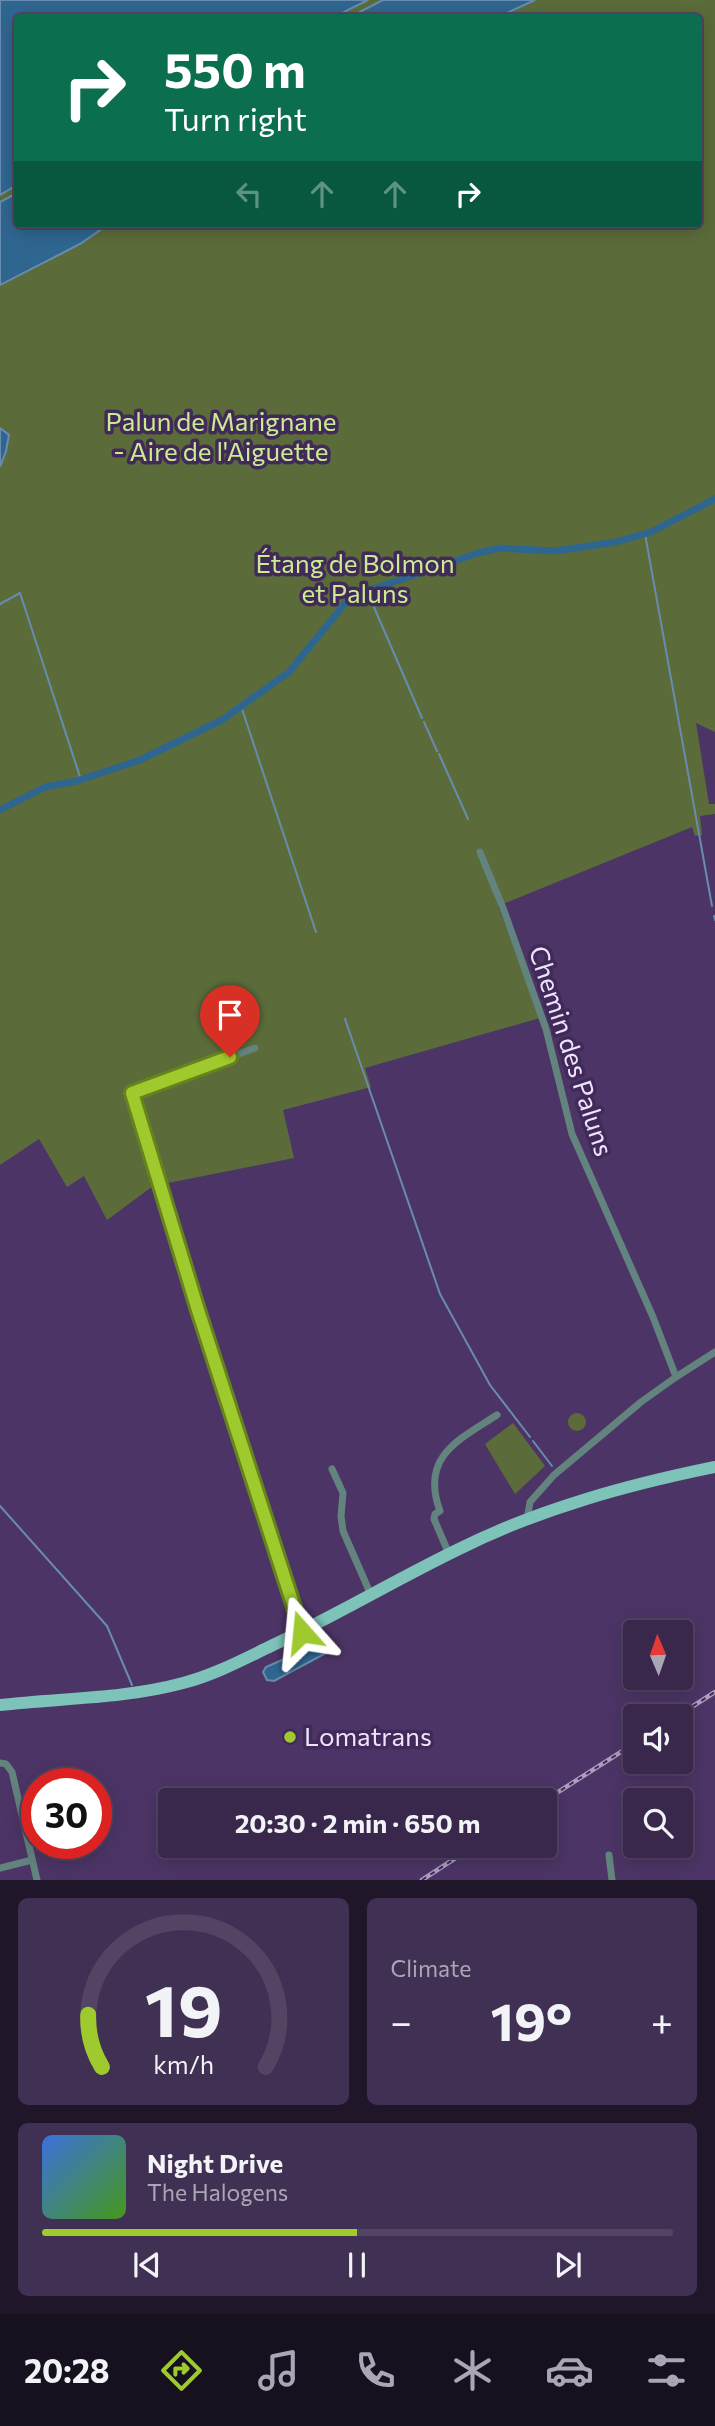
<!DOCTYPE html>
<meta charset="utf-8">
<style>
body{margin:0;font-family:Commissioner,sans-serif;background:#403053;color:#f1f3f6;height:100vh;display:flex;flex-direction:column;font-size:26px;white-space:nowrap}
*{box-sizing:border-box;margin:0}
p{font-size:23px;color:#aba6b5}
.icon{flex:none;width:38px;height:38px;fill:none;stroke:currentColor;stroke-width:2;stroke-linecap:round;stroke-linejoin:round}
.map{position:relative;height:1880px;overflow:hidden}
.drawer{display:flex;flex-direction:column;gap:18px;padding:18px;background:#1f162a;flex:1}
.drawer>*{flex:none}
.top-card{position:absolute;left:14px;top:14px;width:688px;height:214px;border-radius:7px;box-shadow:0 4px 18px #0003,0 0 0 2px #534464;background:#0b6e4f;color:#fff;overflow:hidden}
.needle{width:46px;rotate:358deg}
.fabs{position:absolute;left:623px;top:1620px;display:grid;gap:14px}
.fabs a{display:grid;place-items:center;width:70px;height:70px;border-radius:7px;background:#39284c;box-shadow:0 4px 18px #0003,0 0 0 2px #534464;font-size:35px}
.speed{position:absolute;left:21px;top:1768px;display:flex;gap:14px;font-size:35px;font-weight:700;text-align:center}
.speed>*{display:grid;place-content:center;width:91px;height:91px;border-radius:50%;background:#39284c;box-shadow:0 4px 18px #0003,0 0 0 2px #534464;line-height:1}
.speed .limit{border:10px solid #d22;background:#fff;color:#111}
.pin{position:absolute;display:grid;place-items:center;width:60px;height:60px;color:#fff;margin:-72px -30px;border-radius:50% 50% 50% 0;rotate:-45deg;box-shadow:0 0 7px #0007}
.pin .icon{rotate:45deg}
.me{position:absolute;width:77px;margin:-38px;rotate:342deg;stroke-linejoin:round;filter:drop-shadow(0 0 5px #0008)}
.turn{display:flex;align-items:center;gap:24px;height:147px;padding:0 35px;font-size:32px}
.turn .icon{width:91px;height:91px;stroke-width:2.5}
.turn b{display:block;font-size:49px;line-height:60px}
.lanes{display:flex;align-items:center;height:66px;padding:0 35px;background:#0003;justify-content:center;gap:35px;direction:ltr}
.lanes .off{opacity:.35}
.big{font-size:52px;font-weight:700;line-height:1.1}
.drawer .card{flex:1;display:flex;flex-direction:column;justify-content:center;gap:10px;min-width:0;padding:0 24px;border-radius:10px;background:#403053}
.drawer .dial{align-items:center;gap:0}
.dial svg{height:182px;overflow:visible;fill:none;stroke:#534464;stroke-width:7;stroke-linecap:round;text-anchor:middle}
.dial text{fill:#f1f3f6;stroke:none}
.song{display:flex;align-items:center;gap:21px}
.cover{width:84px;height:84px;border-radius:10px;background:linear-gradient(135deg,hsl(220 70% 55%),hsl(100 70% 35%))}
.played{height:7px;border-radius:4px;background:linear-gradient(90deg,#9fca2d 50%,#534464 50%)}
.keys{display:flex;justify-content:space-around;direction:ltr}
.heat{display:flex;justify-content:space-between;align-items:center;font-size:38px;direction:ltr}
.drawer .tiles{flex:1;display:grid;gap:18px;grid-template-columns:1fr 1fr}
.card:last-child{grid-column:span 2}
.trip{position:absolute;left:158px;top:1788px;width:399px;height:70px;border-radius:7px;background:#39284c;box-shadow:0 4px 18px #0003,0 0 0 2px #534464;font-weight:700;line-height:70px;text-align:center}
.dock{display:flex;height:112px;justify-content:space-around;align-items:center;background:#17101e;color:#aba6b5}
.dock .icon{width:49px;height:49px}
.dock .selected{color:#9fca2d}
.dock b{font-size:32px;color:#f1f3f6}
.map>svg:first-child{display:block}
.green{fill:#5b6c3a;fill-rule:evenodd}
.water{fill:#2f6690;stroke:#688cb0;stroke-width:2}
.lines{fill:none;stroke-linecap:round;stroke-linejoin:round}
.stream{stroke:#688cb0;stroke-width:2}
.canal{stroke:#2f6690;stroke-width:7}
.street{stroke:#62837e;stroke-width:7}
.primary{stroke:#7dc3b9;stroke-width:12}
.rail-casing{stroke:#ad9ec0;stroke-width:4.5}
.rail{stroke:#412a5a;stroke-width:2;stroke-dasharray:5;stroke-linecap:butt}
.route-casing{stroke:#67831d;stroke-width:18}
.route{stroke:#9fca2d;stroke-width:12}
.poi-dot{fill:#9fca2d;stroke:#412a5a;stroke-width:2.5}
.labels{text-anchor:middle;stroke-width:7;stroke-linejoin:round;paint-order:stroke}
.park-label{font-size:26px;fill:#cbeb91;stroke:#412a5a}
.street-label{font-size:26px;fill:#ede3fb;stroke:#412a5a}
.poi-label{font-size:26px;fill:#ede3fb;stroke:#412a5a;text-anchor:start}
</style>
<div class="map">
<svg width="715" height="1880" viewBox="0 0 715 1880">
<rect width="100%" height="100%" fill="#4c3566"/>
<!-- green -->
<g class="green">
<path d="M0 0H715V732L696 723 709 804H715V814L700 816 702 835 695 836 692 827 498 906 540 1018 365 1068 371 1087 283 1110 294 1158 153 1186 107 1220 84 1176 67 1187 39 1139 0 1165ZM18 18H698V224H18Z"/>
<circle cx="577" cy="1422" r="9"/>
<polygon points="513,1423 545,1466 515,1494 485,1444"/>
</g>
<!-- water -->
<g class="water">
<polygon points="0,0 368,0 334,17 18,18 17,185 0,195"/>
<polygon points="383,0 535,0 498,17 350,17"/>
<polygon points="17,193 18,224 109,224 80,244 0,285 0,202"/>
<polygon points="0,428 9,435 6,451 0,467"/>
<polygon points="323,1635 327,1636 331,1644 328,1652 274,1681 267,1680 263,1672 266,1667 282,1660"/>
</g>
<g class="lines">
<!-- stream -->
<g class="stream">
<polyline points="645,534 712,906"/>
<polyline points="367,591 422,718"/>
<polyline points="0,604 20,593 81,780"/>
<polyline points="241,706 316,932"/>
<polyline points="424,722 437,751"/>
<polyline points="439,754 468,819"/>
<polyline points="714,916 715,920"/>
<polyline points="345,1019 440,1294 490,1385 530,1437"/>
<polyline points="533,1441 552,1466"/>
<polyline points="0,1506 107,1626 132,1685"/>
</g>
<!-- canal -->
<polyline class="canal" points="0,810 45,787 77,781 140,760 222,720 289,672 347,601 367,591 478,553 500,548 555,551 616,542 651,532 715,499"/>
<!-- street -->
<g class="street">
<polyline points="480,852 503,908 546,1029 572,1134 653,1317 676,1377"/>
<polyline points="255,1048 132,1093 197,1307 302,1632"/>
<polyline points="332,1469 343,1493 341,1516 343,1531 371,1595"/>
<polyline points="527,1519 530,1502 554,1475 641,1402 676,1377 715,1352"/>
<path d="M449 1554 434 1519 435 1514 440 1511C420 1457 458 1440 497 1415"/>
<polyline points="0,1763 6,1764 12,1772 37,1880"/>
<polyline points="609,1855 612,1880"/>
<polyline points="0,1868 32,1860"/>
</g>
<!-- primary -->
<path class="primary" d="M0 1705C61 1698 124 1699 183 1683 214 1675 242 1660 271 1646 335 1616 395 1580 459 1549 539 1509 627 1485 715 1467"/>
<defs>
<g id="rail">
<polyline points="676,1717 715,1692"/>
<polyline points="544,1801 635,1743"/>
<polyline points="422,1880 474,1846"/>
</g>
</defs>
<!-- rail casing -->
<use href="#rail" class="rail-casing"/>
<!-- rail -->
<use href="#rail" class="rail"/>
</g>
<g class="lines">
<defs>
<polyline id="route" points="230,1057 132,1093 197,1307 302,1632"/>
</defs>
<!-- route casing -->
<use href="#route" class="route-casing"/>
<!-- route -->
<use href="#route" class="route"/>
</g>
<!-- markers -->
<circle class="poi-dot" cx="290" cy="1737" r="7"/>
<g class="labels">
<!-- park labels -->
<g class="park-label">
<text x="221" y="431">Palun de Marignane<tspan x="221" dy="30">- Aire de l'Aiguette</tspan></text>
<text x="355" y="573">Étang de Bolmon<tspan x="355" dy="30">et Paluns</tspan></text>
</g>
<!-- street labels -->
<g class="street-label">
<text transform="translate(571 1051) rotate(72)" y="9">Chemin des Paluns</text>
</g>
<!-- poi labels -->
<g class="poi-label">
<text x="304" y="1746">Lomatrans</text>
</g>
</g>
</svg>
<div class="fabs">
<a><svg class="needle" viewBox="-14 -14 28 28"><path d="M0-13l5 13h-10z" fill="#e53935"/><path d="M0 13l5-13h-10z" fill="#aba6b5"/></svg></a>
<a><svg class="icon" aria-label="sound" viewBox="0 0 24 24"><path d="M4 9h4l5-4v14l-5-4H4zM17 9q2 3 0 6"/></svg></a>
<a><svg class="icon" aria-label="search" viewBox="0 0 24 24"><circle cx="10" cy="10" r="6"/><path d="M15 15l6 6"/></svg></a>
</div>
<div class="speed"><div class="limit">30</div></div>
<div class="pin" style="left:230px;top:1057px;background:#d93025"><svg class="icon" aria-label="arrive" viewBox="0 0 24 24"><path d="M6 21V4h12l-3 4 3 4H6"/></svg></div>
<svg class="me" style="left:302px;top:1632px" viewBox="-20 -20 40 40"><path d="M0-17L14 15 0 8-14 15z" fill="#9fca2d" stroke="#fff" stroke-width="4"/></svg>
<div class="trip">20:30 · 2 min · 650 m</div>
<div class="top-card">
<div class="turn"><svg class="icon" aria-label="right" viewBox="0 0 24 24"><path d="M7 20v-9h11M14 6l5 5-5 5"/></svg><div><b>550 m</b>Turn right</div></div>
<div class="lanes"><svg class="icon off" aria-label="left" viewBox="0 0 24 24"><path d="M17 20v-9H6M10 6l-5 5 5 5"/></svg><svg class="icon off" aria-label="ahead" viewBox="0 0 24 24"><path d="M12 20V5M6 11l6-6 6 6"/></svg><svg class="icon off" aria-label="ahead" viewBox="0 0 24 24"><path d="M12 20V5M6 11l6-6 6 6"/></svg><svg class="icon" aria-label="right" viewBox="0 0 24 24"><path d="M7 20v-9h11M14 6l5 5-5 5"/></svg></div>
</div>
</div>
<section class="drawer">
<div class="tiles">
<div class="card dial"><svg viewBox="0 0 100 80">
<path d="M14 69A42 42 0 1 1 86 69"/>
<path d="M14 69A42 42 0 0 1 8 46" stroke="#9fca2d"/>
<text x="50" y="56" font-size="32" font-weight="700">19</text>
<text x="50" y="72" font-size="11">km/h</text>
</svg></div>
<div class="card"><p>Climate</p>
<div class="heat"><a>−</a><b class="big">19°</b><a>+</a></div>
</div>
<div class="card">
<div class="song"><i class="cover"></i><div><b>Night Drive</b><p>The Halogens</p></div></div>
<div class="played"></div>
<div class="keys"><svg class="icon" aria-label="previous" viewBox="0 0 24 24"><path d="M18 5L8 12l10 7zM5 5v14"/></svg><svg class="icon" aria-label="pause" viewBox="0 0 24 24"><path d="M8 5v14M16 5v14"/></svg><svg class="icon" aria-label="next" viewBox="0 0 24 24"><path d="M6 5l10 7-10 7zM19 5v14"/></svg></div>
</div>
</div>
</section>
<nav class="dock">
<b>20:28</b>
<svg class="icon selected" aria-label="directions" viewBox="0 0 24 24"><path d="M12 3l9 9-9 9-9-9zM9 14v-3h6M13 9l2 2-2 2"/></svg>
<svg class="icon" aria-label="music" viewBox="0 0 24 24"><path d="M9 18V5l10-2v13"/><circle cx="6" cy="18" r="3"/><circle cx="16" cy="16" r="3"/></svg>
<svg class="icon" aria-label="phone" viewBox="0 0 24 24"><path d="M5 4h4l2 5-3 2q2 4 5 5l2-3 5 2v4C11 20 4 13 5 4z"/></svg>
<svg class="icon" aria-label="climate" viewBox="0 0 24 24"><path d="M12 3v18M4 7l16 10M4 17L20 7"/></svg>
<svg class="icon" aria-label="car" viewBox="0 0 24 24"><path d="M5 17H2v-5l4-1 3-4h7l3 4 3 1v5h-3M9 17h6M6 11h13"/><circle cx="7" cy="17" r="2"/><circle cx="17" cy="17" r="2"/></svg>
<svg class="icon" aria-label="filters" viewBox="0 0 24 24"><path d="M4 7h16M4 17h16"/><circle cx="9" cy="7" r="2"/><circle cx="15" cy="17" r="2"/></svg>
</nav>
